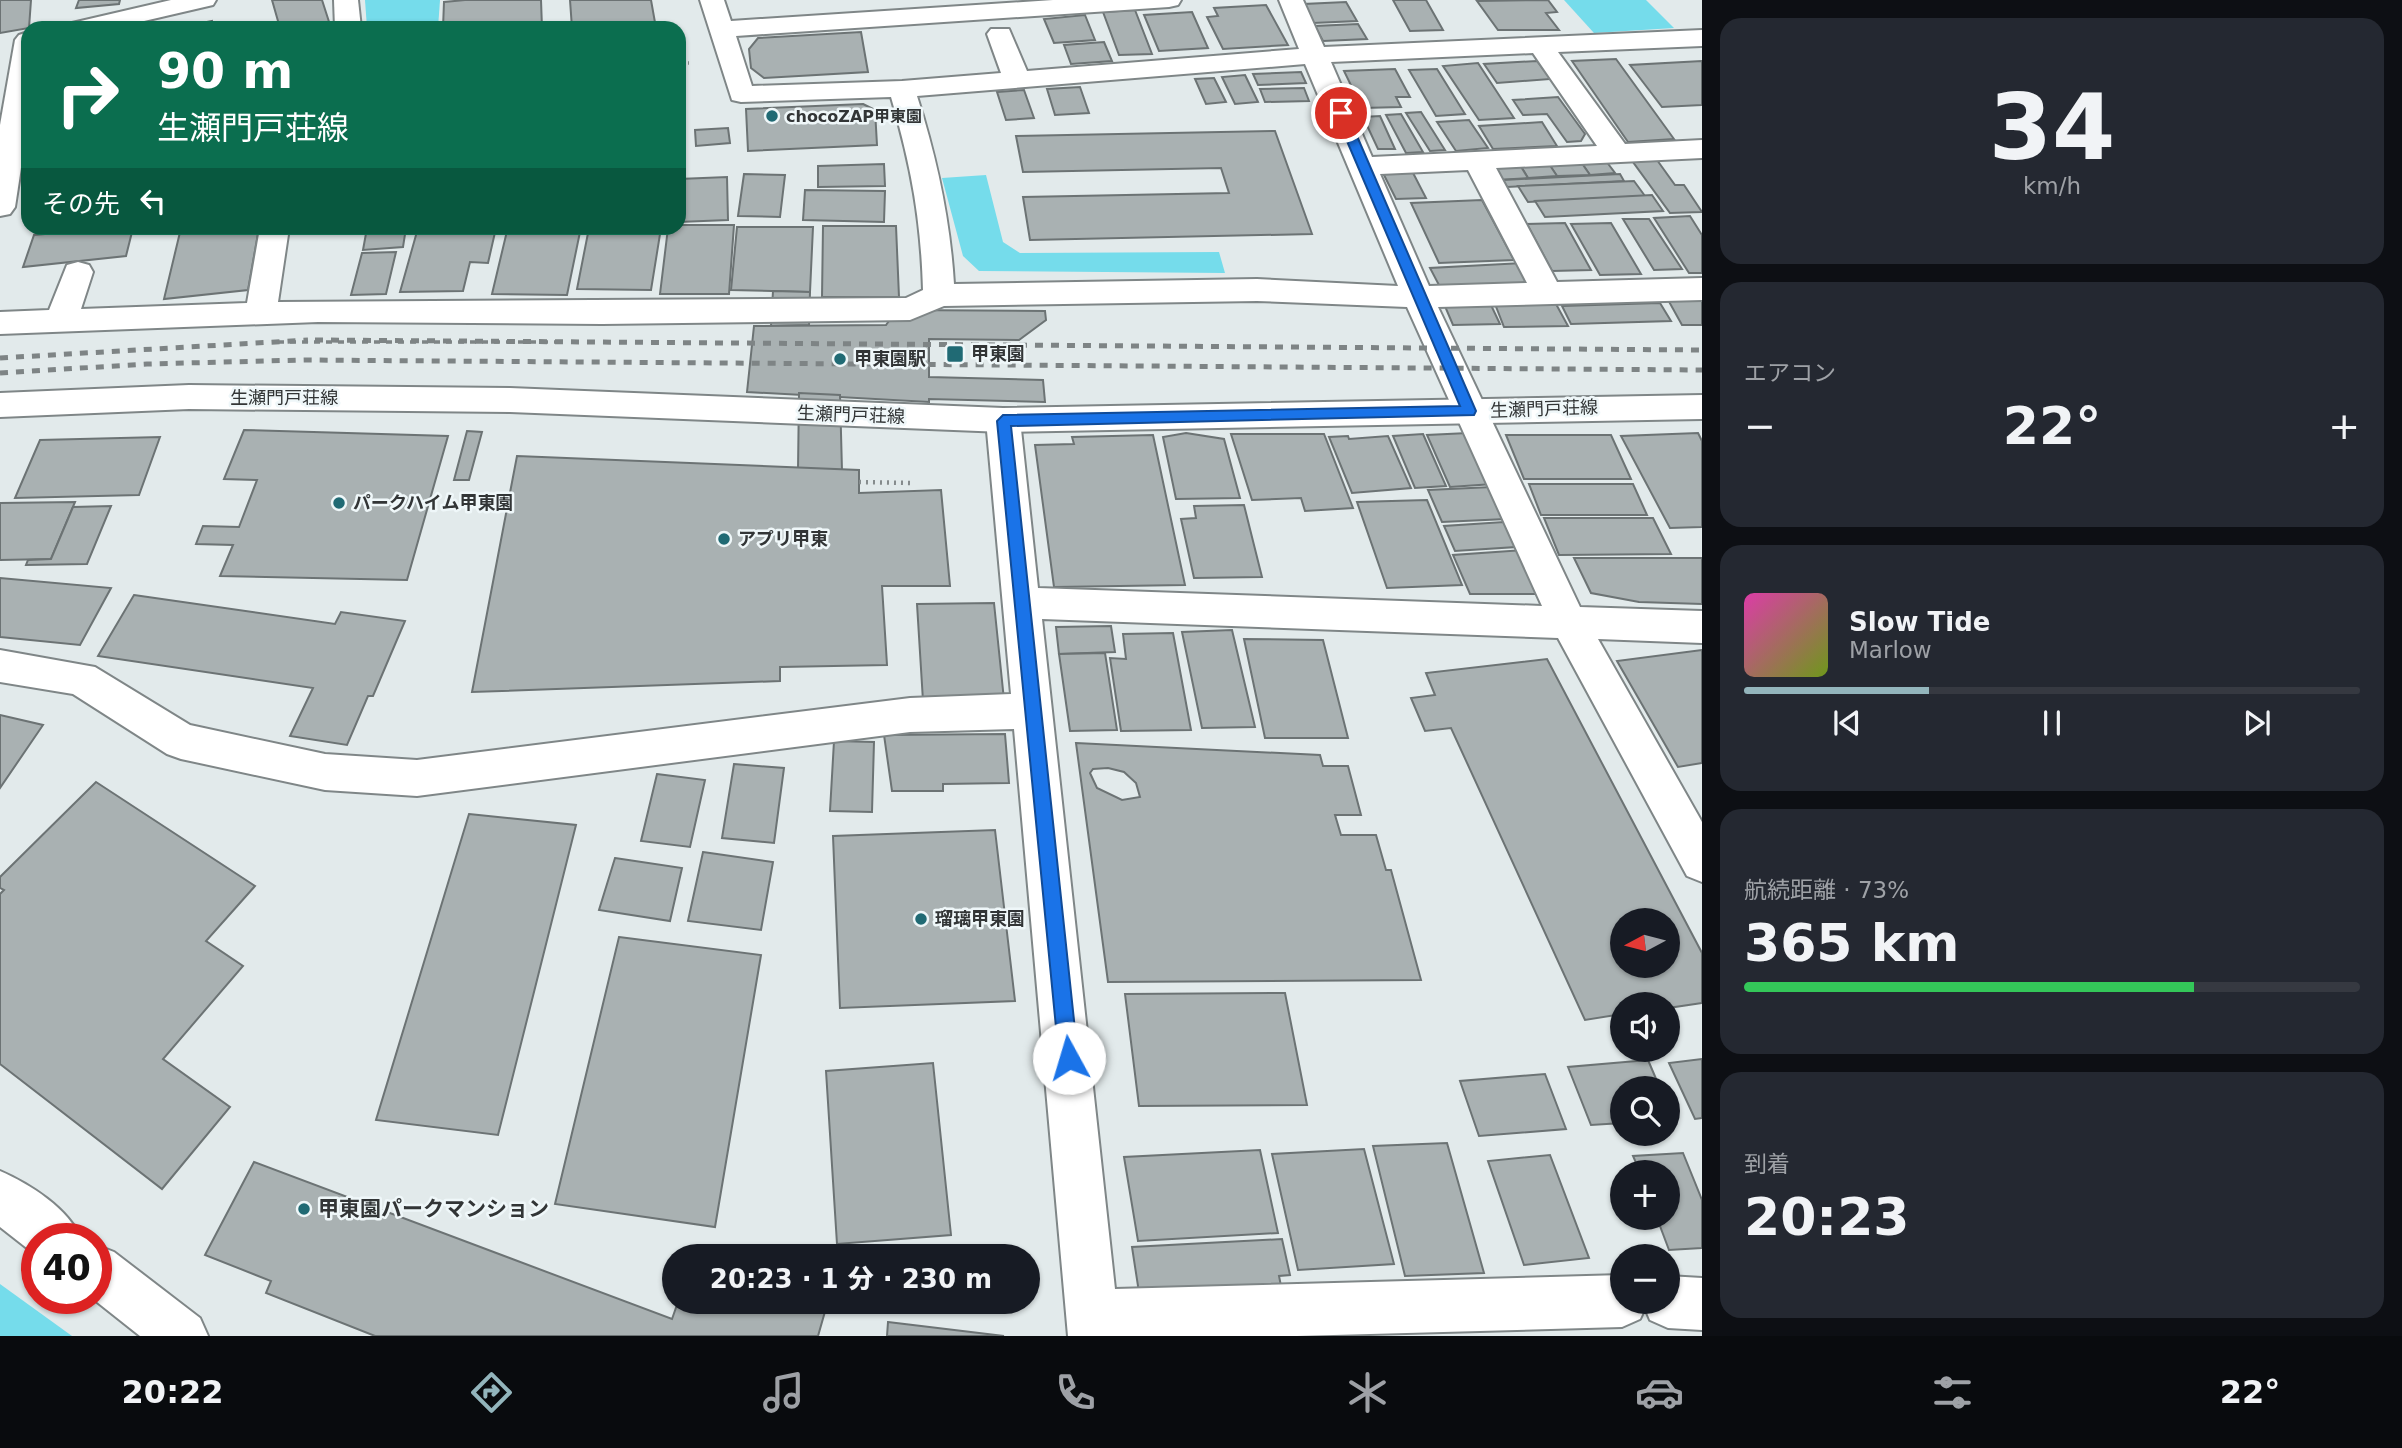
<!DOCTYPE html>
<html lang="ja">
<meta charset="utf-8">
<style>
body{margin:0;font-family:"DejaVu Sans","Noto Sans JP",sans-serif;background:#242831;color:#f1f3f6;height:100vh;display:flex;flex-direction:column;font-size:26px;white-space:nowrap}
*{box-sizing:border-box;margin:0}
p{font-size:23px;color:#9ea1a6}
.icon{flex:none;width:38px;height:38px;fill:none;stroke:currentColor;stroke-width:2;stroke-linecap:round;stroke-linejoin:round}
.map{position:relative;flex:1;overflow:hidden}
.details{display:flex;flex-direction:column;gap:18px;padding:18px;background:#0d0f14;width:700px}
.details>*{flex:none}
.guide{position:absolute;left:21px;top:21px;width:665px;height:214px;border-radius:21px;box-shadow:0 2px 5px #0004;background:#0b6e4f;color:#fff;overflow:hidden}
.needle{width:46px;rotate:263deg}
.buttons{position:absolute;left:1610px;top:908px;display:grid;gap:14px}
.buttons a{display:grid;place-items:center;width:70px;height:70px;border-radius:50%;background:#171b24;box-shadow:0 2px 5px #0004;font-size:35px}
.speed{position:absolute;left:21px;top:1223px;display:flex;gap:14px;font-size:35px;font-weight:700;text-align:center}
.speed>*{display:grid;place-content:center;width:91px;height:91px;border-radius:50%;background:#171b24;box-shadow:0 2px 5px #0004;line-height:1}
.speed .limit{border:10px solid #d22;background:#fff;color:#111}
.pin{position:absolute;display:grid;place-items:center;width:60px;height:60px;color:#fff;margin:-30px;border:4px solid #fff;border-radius:50%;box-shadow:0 2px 7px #0007}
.me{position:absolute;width:77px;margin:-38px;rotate:354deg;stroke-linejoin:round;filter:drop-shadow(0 0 5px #0008)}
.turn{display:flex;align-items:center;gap:24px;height:147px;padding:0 21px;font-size:32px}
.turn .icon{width:91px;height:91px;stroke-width:2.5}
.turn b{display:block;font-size:49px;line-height:60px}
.then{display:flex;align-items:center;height:66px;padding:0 21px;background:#0003;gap:14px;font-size:26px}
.big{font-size:52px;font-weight:800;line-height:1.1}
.details .card{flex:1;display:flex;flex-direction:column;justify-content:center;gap:10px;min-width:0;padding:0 24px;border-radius:21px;background:#242831}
.details .dial{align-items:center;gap:0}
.dial b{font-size:91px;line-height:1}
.song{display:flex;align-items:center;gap:21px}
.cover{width:84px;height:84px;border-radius:10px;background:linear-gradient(135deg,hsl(320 70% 55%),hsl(80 70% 35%))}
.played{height:7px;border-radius:4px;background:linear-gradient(90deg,#93b5bc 30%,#363941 30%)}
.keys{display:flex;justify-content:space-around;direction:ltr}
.heat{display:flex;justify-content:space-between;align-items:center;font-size:38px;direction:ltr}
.charge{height:10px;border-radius:5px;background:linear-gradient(90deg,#34c759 73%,#363941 0)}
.trip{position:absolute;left:662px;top:1244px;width:378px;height:70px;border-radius:35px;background:#171b24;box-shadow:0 2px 5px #0004;font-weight:800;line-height:70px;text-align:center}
.dock{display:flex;height:112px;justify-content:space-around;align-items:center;background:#090b0e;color:#9ea1a6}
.dock .icon{width:49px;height:49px}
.dock .current{color:#93b5bc}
.dock b{font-size:32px;color:#f1f3f6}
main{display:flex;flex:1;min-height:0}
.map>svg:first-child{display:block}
.green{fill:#75dceb}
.building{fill:#a9b1b2;stroke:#6c7374;stroke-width:2;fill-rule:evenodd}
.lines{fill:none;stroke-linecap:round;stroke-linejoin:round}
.minor-casing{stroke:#7f8687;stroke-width:4}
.major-casing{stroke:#7f8687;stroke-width:4}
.path-far1{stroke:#858b8c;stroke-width:3.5;stroke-dasharray:1 3.5;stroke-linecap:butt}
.path{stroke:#858b8c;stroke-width:4.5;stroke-dasharray:2 5;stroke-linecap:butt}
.minor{fill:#fff;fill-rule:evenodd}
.major{fill:#fff;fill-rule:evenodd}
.rail-far1{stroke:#7e8485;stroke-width:3.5;stroke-dasharray:6 6;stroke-linecap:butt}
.rail{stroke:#7e8485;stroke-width:5;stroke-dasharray:8 8;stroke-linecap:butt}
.route{fill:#1a73e8;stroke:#114b97;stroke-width:2}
.poi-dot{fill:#206a74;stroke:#eff7f9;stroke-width:2.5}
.labels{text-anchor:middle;stroke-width:5;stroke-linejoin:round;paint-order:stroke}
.far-poi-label{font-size:16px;font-weight:bold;fill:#323536;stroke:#eff7f9;text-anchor:start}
.poi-label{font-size:18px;font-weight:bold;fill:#323536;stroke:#eff7f9;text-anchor:start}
.street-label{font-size:18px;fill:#323536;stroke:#eff7f9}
.near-poi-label{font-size:21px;font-weight:bold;fill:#323536;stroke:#eff7f9;text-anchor:start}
</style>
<main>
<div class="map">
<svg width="1702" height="1336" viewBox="0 0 1702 1336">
<rect width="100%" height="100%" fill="#e2eaeb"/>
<!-- green -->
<g class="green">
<polygon points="365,0 440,0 438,28 367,28"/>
<polygon points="1564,0 1646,0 1674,28 1594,33"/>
<polygon points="986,175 1003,242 1020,253 1219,252 1225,273 979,271 963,256 942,178"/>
<polygon points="0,1284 72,1336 0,1336"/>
</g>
<!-- building -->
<g class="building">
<polygon points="0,0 31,0 29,28 0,33"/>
<polygon points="79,0 120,0 119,4 76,8"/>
<polygon points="272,0 322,0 331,28 280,28"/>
<polygon points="465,0 541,0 542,28 443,28 444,2"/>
<polygon points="570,0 651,0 656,28 572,28"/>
<polygon points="1393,0 1426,0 1443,30 1410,31"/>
<polygon points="1548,0 1557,12 1546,13 1559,30 1498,30 1477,1"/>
<polygon points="1346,2 1357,21 1313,23 1304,4"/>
<polygon points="1266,5 1288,45 1223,49 1207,17 1218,16 1214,8"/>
<polygon points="1135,10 1152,54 1119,55 1103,12"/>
<polygon points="1192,12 1208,48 1159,51 1144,15"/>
<polygon points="1085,15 1095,40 1054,43 1044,19"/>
<polygon points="212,21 213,28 177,28"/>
<polygon points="1358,24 1367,39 1323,41 1315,26"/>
<polygon points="861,32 868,72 764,78 751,68 749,49 758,38"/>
<polygon points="1104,42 1112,61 1071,64 1064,45"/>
<polygon points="1616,59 1674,139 1628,142 1572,61"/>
<polygon points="1537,61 1551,79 1497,83 1484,64"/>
<polygon points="1702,61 1702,105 1662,107 1630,65"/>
<polygon points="1478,63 1514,118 1479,120 1443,66"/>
<polygon points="1395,69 1410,97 1396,97 1401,107 1362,108 1344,71"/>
<polygon points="1437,69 1465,114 1436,116 1409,70"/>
<polygon points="1301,72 1306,83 1258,85 1253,74"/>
<polygon points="1245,75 1258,102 1235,104 1222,77"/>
<polygon points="681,76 681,144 679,144 679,77"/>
<polygon points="1214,78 1226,102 1206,104 1195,79"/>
<polygon points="1080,87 1089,113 1055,115 1047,89"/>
<polygon points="1304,88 1309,101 1265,102 1260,89"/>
<polygon points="1024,90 1034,118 1006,120 997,92"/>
<polygon points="1558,97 1585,134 1581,141 1567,142 1547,114 1523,115 1513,100"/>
<polygon points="863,104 875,110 877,145 748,151 746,109"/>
<polygon points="1421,112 1445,150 1430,151 1406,113"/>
<polygon points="1401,114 1423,152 1406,153 1386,115"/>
<polygon points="1380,116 1395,149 1378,149 1363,117"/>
<polygon points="1469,120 1488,148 1456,151 1437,122"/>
<polygon points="1542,122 1557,146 1493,149 1479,126"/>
<polygon points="728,128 730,143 696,146 695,130"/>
<polygon points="1275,131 1312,234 1030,240 1023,197 1229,193 1221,168 1023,172 1016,136"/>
<polygon points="1657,160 1675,185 1684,185 1702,212 1670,213 1633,162"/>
<polygon points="1606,161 1615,173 1590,175 1581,162"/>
<polygon points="1581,162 1590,175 1557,176 1549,164"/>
<polygon points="884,164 885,186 818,187 818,166"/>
<polygon points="1549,164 1557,176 1528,178 1520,165"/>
<polygon points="1520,165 1528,178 1498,180 1491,167"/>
<polygon points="1411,169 1426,198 1396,199 1383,173"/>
<polygon points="744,174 785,175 780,217 738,216"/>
<polygon points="1620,174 1624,181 1507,187 1503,180"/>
<polygon points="727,177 728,220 679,222 679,179"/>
<polygon points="1634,181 1645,196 1528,202 1518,186"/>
<polygon points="805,190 885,191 884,222 803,220"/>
<polygon points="1652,195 1663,211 1545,217 1535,201"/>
<polygon points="1482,200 1514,260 1439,263 1411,203"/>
<polygon points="1690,216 1702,235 1702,273 1689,273 1654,218"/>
<polygon points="1623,219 1649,219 1682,269 1654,270"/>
<polygon points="1565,223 1591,270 1552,271 1527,224"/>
<polygon points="1611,223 1641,274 1600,275 1571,224"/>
<polygon points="679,225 734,225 729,294 660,294 668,228 679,228"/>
<polygon points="823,226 896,226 899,297 822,297"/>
<polygon points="737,227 813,227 810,292 731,290"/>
<polygon points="111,228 133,228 126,256 23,267 34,235"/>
<polygon points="181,228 259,228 248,290 164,299"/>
<polygon points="367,228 406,228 403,247 363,250"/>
<polygon points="418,228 496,228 488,263 470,262 463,291 400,292"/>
<polygon points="589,228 661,228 651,290 577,289"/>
<polygon points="507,231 580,232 567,295 492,294"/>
<polygon points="396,252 386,294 351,295 362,253"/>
<polygon points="1523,263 1534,283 1440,287 1430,268"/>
<polygon points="773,291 810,292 809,325 771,326"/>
<polygon points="1702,297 1702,325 1682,325 1667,298"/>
<polygon points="1490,303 1500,324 1453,325 1444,304"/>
<polygon points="1660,303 1671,321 1571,324 1562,306"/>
<polygon points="1495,304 1556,304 1568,326 1504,327"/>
<polygon points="897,310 1045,311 1046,320 1019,340 929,339 929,377 1043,380 1045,402 929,399 929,402 747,392 754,326 886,325"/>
<polygon points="799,393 840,395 842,471 798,470"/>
<polygon points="244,430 448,436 407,580 220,576 233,545 196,544 203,526 239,527 257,480 224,479"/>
<polygon points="467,431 482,432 469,480 454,480"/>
<polygon points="1186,433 1224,439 1240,498 1176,499 1163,437"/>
<polygon points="1468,433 1493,484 1450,487 1427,435"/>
<polygon points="1698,433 1702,441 1702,527 1670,528 1621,436"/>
<polygon points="1231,434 1324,434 1353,508 1305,511 1301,498 1252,500"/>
<polygon points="1423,434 1446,486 1415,488 1393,436"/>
<polygon points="1153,435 1185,585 1054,587 1035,445 1074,444 1072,437"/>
<polygon points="1506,435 1611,435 1631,479 1524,479"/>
<polygon points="1348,436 1349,439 1388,436 1411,488 1352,493 1329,437"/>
<polygon points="160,437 139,495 15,498 40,440"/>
<polygon points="517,456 859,470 859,493 941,490 950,586 882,586 887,665 780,667 780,681 472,692"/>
<polygon points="1529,484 1633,484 1647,515 1541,515"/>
<polygon points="1492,487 1506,519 1442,522 1428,490"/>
<polygon points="1427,500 1462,585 1387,588 1357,502"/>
<polygon points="75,502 51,559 0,560 0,503"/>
<polygon points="1244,505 1262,577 1194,578 1181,519 1196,518 1194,506"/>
<polygon points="111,506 87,564 26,565 28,560 51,559 73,507"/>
<polygon points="1544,518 1653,518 1671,554 1559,555"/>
<polygon points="1504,522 1516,547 1455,551 1444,526"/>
<polygon points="1524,550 1538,594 1470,594 1453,555"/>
<polygon points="1574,558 1702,558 1702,604 1639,602 1591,593"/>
<polygon points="0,578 111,588 80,645 0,637"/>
<polygon points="134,595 335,624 341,612 405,621 373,696 368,696 347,745 290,736 313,688 98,656"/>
<polygon points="994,603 1004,700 923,701 917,604"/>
<polygon points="1111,626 1115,652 1059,654 1056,627"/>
<polygon points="1232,630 1255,727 1202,728 1182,632"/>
<polygon points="1173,633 1191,730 1121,731 1110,658 1126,659 1123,634"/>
<polygon points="1244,639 1323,640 1348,738 1265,738"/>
<polygon points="1702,650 1702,763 1678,767 1617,661"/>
<polygon points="1105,653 1117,730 1070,731 1059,654"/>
<path d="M1547 659 1702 953V1003L1668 1008V1004H1622V1014L1585 1020 1451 728 1425 731 1411 698 1435 695 1426 673ZM1622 920H1668V966H1622Z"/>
<polygon points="0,715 43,725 0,788"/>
<polygon points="1005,734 1009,783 943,784 943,791 892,791 884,735"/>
<polygon points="834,741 874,742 872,812 830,811"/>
<path d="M1076 743 1320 755 1323 766H1348L1361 815H1335L1341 835H1376L1386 870H1391L1421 980 1108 982ZM1108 768 1124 772 1136 783 1140 797 1122 800 1097 788 1090 773 1093 769Z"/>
<polygon points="734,764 784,768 774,843 722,838"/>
<polygon points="657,774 705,780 690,847 641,841"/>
<polygon points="96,782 255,886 206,941 243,966 163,1059 230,1107 162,1189 0,1064 0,894 4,890 0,888 0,877"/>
<polygon points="469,814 576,825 498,1135 376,1120"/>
<polygon points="995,830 1015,1001 840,1008 833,836"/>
<polygon points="703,852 773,862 761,930 688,921"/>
<polygon points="615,858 682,868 670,921 599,910"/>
<polygon points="619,937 761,955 715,1227 555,1204"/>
<polygon points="1285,993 1307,1105 1139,1106 1125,994"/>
<polygon points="1702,1059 1702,1118 1695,1119 1669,1063"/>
<polygon points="1648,1060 1660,1088 1622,1088 1622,1123 1591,1125 1568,1067"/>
<polygon points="933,1063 951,1235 837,1244 826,1071"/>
<polygon points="1545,1074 1566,1129 1479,1136 1460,1081"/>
<polygon points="1447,1143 1484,1273 1405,1276 1373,1146"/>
<polygon points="1364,1149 1394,1264 1298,1270 1272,1154"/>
<polygon points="1260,1150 1278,1233 1138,1241 1124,1157"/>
<polygon points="1683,1153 1702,1200 1702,1248 1669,1250 1657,1218 1668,1218 1668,1172 1640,1172 1633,1156"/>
<polygon points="1550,1155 1589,1258 1524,1265 1488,1161"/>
<polygon points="254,1162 672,1319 678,1302 811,1302 826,1308 818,1336 375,1336 266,1293 271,1281 205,1255"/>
<polygon points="1282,1239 1290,1275 1279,1276 1282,1291 1140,1299 1132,1247"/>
<polygon points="888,1322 1004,1336 887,1336"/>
</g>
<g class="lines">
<defs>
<g id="minor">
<polygon points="171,0 216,0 213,5 114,28 68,28 72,23"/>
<polygon points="334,0 358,0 361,28 335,28"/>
<path d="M700 0H724L731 21 1053 0H1181L1178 5 1169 7 736 36 752 86 902 81 1001 73 987 34 991 29H1009L1027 71 1299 49 1279 0H1303L1324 47 1702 30V46L1558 52 1625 144 1702 140V158L1496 168 1557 282 1702 278V300L1438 307 1580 607 1702 611V643L1598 639 1702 822V882L1687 876 1558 638 1042 619 1115 1289 1622 1275V1302H1668V1276L1702 1278V1330L1668 1328 1650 1320 1645 1308 1640 1319 1622 1327 1297 1336H1068L1014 729 910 732 417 796 325 790 181 759 167 754 73 694 0 682V650L95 667 190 725 325 754 417 760 910 698 1011 694 986 420 991 411 1003 408 1015 411 1020 420 1038 588 1542 606 1407 307 1257 301 944 306 910 320 602 324 318 322 0 334V312L49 310 67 265 78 262 89 265 93 272 81 309 247 303 260 228H289L278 302 906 298 923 290C921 219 911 165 891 97L741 102 732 100ZM1533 53 1597 146 1372 157 1331 62ZM1305 64 1398 286 1257 279 954 284C950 218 937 159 917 96ZM1468 170 1527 283 1429 286 1380 174Z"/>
<polygon points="28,32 28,122 15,207 10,214 0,216 0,125 15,40 19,35"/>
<path d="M0 1171C30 1184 69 1209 81 1239H37V1256L0 1227Z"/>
<polygon points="96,1245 114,1252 200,1318 208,1336 140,1336 92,1298 96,1298"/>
</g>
<polygon id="major" points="189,385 510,388 1003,408 1702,395 1702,419 1003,432 510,412 189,409 0,417 0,393"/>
</defs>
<!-- minor casing -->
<use href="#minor" class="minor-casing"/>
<!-- major casing -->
<use href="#major" class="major-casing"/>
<!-- path-far1 -->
<polyline class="path-far1" points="679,63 692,63"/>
<!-- path -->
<polyline class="path" points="859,482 912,483"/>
<!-- minor -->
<use href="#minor" class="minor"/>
<!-- major -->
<use href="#major" class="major"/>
<!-- rail-far1 -->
<polyline class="rail-far1" points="278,342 559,342"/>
<!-- rail -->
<g class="rail">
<polyline points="315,340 1702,350"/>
<polyline points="0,358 308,340"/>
<polyline points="0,373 147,364 304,360 1702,370"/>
</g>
</g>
<!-- route -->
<polygon class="route" points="1341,109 1347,113 1476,411 1474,415 1011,426 1078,1058 1075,1065 1069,1067 1062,1065 1059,1058 997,421 1003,415 1460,406 1335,113"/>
<!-- markers -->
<g class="poi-dot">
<circle cx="772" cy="116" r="7"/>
<rect x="946" y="345" width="18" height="18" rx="3.5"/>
<circle cx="840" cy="359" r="7"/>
<circle cx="339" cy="503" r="7"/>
<circle cx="724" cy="539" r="7"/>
<circle cx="921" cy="919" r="7"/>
<circle cx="304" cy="1209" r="7"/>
</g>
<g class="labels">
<!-- far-poi labels -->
<g class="far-poi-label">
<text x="786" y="122">chocoZAP甲東園</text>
</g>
<!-- poi labels -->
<g class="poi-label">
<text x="971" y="360">甲東園</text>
<text x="854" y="365">甲東園駅</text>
<text x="353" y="509">パークハイム甲東園</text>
<text x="738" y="545">アプリ甲東</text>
<text x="935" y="925">瑠璃甲東園</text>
</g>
<!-- street labels -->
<g class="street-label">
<text x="284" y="404">生瀬門戸荘線</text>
<text transform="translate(1544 409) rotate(-2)" y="6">生瀬門戸荘線</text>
<text transform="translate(851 415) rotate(2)" y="6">生瀬門戸荘線</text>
</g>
<!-- near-poi labels -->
<g class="near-poi-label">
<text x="318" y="1216">甲東園パークマンション</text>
</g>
</g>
</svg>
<div class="buttons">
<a><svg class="needle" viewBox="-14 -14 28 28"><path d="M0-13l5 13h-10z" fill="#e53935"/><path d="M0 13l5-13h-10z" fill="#9ea1a6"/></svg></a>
<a><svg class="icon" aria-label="sound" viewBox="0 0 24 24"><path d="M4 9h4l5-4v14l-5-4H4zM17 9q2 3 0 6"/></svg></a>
<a><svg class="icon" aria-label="search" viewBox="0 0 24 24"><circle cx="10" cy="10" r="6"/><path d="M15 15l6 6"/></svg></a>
<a>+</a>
<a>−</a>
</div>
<div class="speed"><div class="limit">40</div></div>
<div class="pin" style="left:1341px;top:113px;background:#d93025"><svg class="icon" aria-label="arrive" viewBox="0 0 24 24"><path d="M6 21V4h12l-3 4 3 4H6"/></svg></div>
<svg class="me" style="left:1069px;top:1058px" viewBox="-20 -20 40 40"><circle r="19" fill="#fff"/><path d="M0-13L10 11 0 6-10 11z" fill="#1a73e8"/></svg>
<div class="trip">20:23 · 1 分 · 230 m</div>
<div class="guide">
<div class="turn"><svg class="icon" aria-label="right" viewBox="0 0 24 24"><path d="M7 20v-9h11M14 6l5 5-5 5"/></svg><div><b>90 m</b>生瀬門戸荘線</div></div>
<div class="then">その先<svg class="icon" aria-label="left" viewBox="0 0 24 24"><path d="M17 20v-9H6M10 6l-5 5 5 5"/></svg></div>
</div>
</div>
<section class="details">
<div class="card dial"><b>34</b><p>km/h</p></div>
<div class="card"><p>エアコン</p>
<div class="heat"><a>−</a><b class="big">22°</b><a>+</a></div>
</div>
<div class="card">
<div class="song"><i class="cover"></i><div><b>Slow Tide</b><p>Marlow</p></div></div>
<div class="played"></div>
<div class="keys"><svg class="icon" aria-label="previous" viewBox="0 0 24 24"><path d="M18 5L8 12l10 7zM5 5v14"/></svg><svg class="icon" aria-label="pause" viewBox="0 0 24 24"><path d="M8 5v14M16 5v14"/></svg><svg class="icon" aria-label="next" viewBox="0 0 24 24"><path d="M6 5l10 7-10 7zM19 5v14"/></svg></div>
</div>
<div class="card"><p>航続距離 · 73%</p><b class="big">365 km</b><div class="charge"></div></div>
<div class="card"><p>到着</p><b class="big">20:23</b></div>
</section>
</main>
<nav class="dock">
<b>20:22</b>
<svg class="icon current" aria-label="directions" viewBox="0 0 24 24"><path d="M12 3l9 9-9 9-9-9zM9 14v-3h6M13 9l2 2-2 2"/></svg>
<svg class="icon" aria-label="music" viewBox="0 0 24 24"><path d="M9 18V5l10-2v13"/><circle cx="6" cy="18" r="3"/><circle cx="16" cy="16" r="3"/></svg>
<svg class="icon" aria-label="phone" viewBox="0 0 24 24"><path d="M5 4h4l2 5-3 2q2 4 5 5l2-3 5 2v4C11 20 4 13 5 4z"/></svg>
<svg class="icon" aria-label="climate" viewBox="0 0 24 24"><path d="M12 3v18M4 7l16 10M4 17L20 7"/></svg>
<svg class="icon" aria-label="car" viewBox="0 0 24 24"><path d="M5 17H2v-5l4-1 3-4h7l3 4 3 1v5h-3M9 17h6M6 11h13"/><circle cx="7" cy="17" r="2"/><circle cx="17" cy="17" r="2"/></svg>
<svg class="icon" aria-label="filters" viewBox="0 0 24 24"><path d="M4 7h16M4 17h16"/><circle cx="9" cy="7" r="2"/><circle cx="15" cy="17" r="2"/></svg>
<b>22°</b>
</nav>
